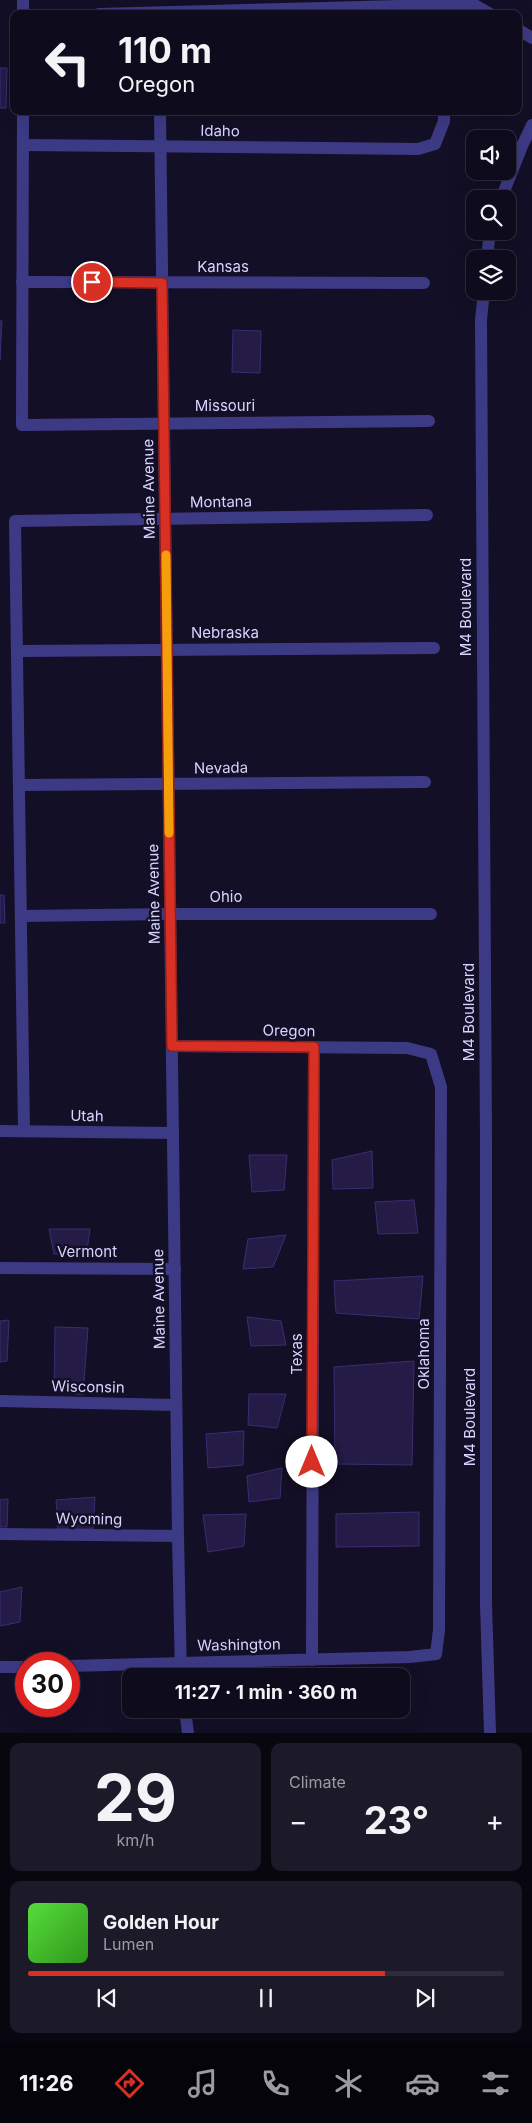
<!DOCTYPE html>
<meta charset="utf-8">
<style>
body{margin:0;font-family:Inter,sans-serif;background:#1c1929;color:#f1f3f6;height:100vh;display:flex;flex-direction:column;font-size:19px;white-space:nowrap}
*{box-sizing:border-box;margin:0}
p{font-size:16px;color:#9b9ba3}
.icon{flex:none;width:28px;height:28px;fill:none;stroke:currentColor;stroke-width:2;stroke-linecap:round;stroke-linejoin:round}
.map{position:relative;height:1733px;overflow:hidden}
.details{display:flex;flex-direction:column;gap:10px;padding:10px;background:#08060f;flex:1}
.details>*{flex:none}
.banner{position:absolute;left:10px;top:10px;width:512px;height:105px;border-radius:10px;box-shadow:0 5px 20px #0002,0 0 0 1px #2e2b3b;background:#0e0b1c;color:#f1f3f6;overflow:hidden}
.fabs{position:absolute;left:466px;top:130px;display:grid;gap:10px}
.fabs a{display:grid;place-items:center;width:50px;height:50px;border-radius:10px;background:#0e0b1c;box-shadow:0 5px 20px #0002,0 0 0 1px #2e2b3b;font-size:25px}
.speed{position:absolute;left:15px;top:1652px;display:flex;gap:10px;font-size:25px;font-weight:700;text-align:center}
.speed>*{display:grid;place-content:center;width:65px;height:65px;border-radius:50%;background:#0e0b1c;box-shadow:0 5px 20px #0002,0 0 0 1px #2e2b3b;line-height:1}
.speed .limit{border:8px solid #d22;background:#fff;color:#111}
.pin{position:absolute;display:grid;place-items:center;width:42px;height:42px;color:#fff;margin:-21px;border:2px solid #fff;border-radius:50%;box-shadow:0 1px 5px #0007}
.me{position:absolute;width:55px;margin:-28px;rotate:0deg;stroke-linejoin:round;filter:drop-shadow(0 0 4px #0008)}
.turn{display:flex;align-items:center;gap:18px;height:105px;padding:0 25px;font-size:22px}
.turn .icon{width:65px;height:65px;stroke-width:2.5}
.turn b{display:block;font-size:35px;line-height:42px}
.big{font-size:38px;font-weight:700;line-height:1.1}
.details .card{flex:1;display:flex;flex-direction:column;justify-content:center;gap:8px;min-width:0;padding:0 18px;border-radius:10px;background:#1c1929}
.details .dial{align-items:center;gap:0}
.dial b{font-size:65px;line-height:1}
.song{display:flex;align-items:center;gap:15px}
.cover{width:60px;height:60px;border-radius:8px;background:linear-gradient(135deg,hsl(110 70% 55%),hsl(110 70% 35%))}
.played{height:5px;border-radius:2px;background:linear-gradient(90deg,#d93025 75%,#2e2b3b 75%)}
.keys{display:flex;justify-content:space-around;direction:ltr}
.heat{display:flex;justify-content:space-between;align-items:center;font-size:28px;direction:ltr}
.details .tiles{flex:1;display:grid;gap:10px;grid-template-columns:1fr 1fr}
.card:last-child{grid-column:span 2}
.trip{position:absolute;left:122px;top:1668px;width:288px;height:50px;border-radius:10px;background:#0e0b1c;box-shadow:0 5px 20px #0002,0 0 0 1px #2e2b3b;font-weight:700;line-height:50px;text-align:center}
.tab-bar{display:flex;height:80px;justify-content:space-around;align-items:center;background:#06040b;color:#9b9ba3}
.tab-bar .icon{width:35px;height:35px}
.tab-bar .on{color:#d93025}
.tab-bar b{font-size:22px;color:#f1f3f6}
.map>svg:first-child{display:block}
.building{fill:#241b47;stroke:#3b2d73}
.lines{fill:none;stroke-linecap:round;stroke-linejoin:round}
.minor{stroke:#3d3a85;stroke-width:12}
.route-casing{stroke:#8d1f18;stroke-width:12}
.route{stroke:#d93025;stroke-width:9}
.slow{stroke:#f59e0b;stroke-width:9}
.labels{text-anchor:middle;stroke-width:5;stroke-linejoin:round;paint-order:stroke}
.street-label{font-size:15px;fill:#d9d4ff;stroke:#130f26}
</style>
<div class="map">
<svg width="532" height="1733" viewBox="0 0 532 1733">
<rect width="100%" height="100%" fill="#130f26"/>
<!-- building -->
<g class="building">
<polygon points="0,68 7,68 6,108 0,108"/>
<polygon points="0,321 2,321 0,360"/>
<polygon points="233,330 261,331 260,373 232,372"/>
<polygon points="0,895 4,895 5,923 0,923"/>
<polygon points="372,1151 373,1188 333,1189 332,1160"/>
<polygon points="249,1155 287,1155 284,1190 252,1192"/>
<polygon points="414,1200 418,1233 378,1234 375,1202"/>
<polygon points="49,1229 90,1229 86,1257 54,1254"/>
<polygon points="286,1235 273,1267 243,1269 248,1239"/>
<polygon points="423,1276 419,1319 336,1313 334,1281"/>
<polygon points="247,1317 281,1321 286,1345 251,1346"/>
<polygon points="9,1320 7,1361 0,1362 0,1321"/>
<polygon points="55,1327 88,1328 83,1395 54,1390"/>
<polygon points="414,1361 412,1465 335,1464 334,1367"/>
<polygon points="249,1394 286,1394 277,1428 248,1425"/>
<polygon points="244,1431 243,1465 208,1468 206,1434"/>
<polygon points="282,1468 280,1498 249,1502 247,1476"/>
<polygon points="95,1497 93,1529 58,1529 56,1500"/>
<polygon points="8,1499 7,1527 0,1527 0,1500"/>
<polygon points="419,1512 419,1546 336,1547 336,1514"/>
<polygon points="246,1514 244,1546 208,1552 203,1515"/>
<polygon points="22,1587 20,1622 0,1626 0,1592"/>
</g>
<g class="lines">
<!-- minor -->
<g class="minor">
<polyline points="23,14 23,0"/>
<polyline points="99,14 473,4 490,14"/>
<polyline points="519,30 532,38"/>
<polyline points="23,111 22,425 429,421"/>
<polyline points="160,111 178,1536 181,1676"/>
<polyline points="23,145 418,149 435,144 444,121 444,111"/>
<polyline points="501,199 522,146 532,125"/>
<polyline points="487,259 490,231"/>
<polyline points="22,282 424,283"/>
<polyline points="484,291 481,320 486,1138 486,1604 490,1733"/>
<polyline points="17,651 434,648"/>
<polyline points="19,785 425,782"/>
<polyline points="21,916 170,914 431,914"/>
<polyline points="0,1131 173,1133"/>
<polyline points="24,1131 15,521 427,515"/>
<polyline points="0,1268 175,1269"/>
<polyline points="0,1401 176,1405"/>
<polyline points="0,1534 178,1536"/>
<polyline points="312,1660 314,1047"/>
<polyline points="69,1666 410,1657 436,1654 439,1630 441,1087 431,1054 407,1048 172,1046"/>
<polyline points="0,1667 26,1667"/>
<polyline points="185,1709 188,1733"/>
</g>
</g>
<g class="lines">
<defs>
<polyline id="route" points="92,282 162,283 172,1046 314,1047 312,1462"/>
</defs>
<!-- route casing -->
<use href="#route" class="route-casing"/>
<!-- route -->
<use href="#route" class="route"/>
<!-- slow -->
<polyline class="slow" points="166,555 169,833"/>
</g>
<g class="labels">
<!-- street labels -->
<g class="street-label">
<text transform="translate(220 131) rotate(1)" y="5">Idaho</text>
<text x="223" y="272">Kansas</text>
<text x="225" y="411">Missouri</text>
<text transform="translate(149 489) rotate(-91)" y="5">Maine Avenue</text>
<text transform="translate(221 502) rotate(-1)" y="5">Montana</text>
<text transform="translate(466 607) rotate(-90)" y="5">M4 Boulevard</text>
<text x="225" y="638">Nebraska</text>
<text transform="translate(221 768) rotate(-1)" y="5">Nevada</text>
<text transform="translate(154 894) rotate(-91)" y="5">Maine Avenue</text>
<text x="226" y="902">Ohio</text>
<text transform="translate(469 1012) rotate(-90)" y="5">M4 Boulevard</text>
<text transform="translate(289 1031) rotate(1)" y="5">Oregon</text>
<text transform="translate(87 1116) rotate(1)" y="5">Utah</text>
<text x="87" y="1257">Vermont</text>
<text transform="translate(159 1299) rotate(-91)" y="5">Maine Avenue</text>
<text transform="translate(297 1354) rotate(-90)" y="5">Texas</text>
<text transform="translate(424 1354) rotate(-90)" y="5">Oklahoma</text>
<text transform="translate(88 1387) rotate(1)" y="5">Wisconsin</text>
<text transform="translate(470 1417) rotate(-90)" y="5">M4 Boulevard</text>
<text transform="translate(89 1519) rotate(1)" y="5">Wyoming</text>
<text transform="translate(239 1645) rotate(-1)" y="5">Washington</text>
</g>
</g>
</svg>
<div class="fabs">
<a><svg class="icon" aria-label="sound" viewBox="0 0 24 24"><path d="M4 9h4l5-4v14l-5-4H4zM17 9q2 3 0 6"/></svg></a>
<a><svg class="icon" aria-label="search" viewBox="0 0 24 24"><circle cx="10" cy="10" r="6"/><path d="M15 15l6 6"/></svg></a>
<a><svg class="icon" aria-label="layers" viewBox="0 0 24 24"><path d="M12 4l9 5-9 5-9-5zM3 14l9 5 9-5"/></svg></a>
</div>
<div class="speed"><div class="limit">30</div></div>
<div class="pin" style="left:92px;top:282px;background:#d93025"><svg class="icon" aria-label="arrive" viewBox="0 0 24 24"><path d="M6 21V4h12l-3 4 3 4H6"/></svg></div>
<svg class="me" style="left:312px;top:1462px" viewBox="-20 -20 40 40"><circle r="19" fill="#fff"/><path d="M0-13L10 11 0 6-10 11z" fill="#d93025"/></svg>
<div class="trip">11:27 · 1 min · 360 m</div>
<div class="banner">
<div class="turn"><svg class="icon" aria-label="left" viewBox="0 0 24 24"><path d="M17 20v-9H6M10 6l-5 5 5 5"/></svg><div><b>110 m</b>Oregon</div></div>
</div>
</div>
<section class="details">
<div class="tiles">
<div class="card dial"><b>29</b><p>km/h</p></div>
<div class="card"><p>Climate</p>
<div class="heat"><a>−</a><b class="big">23°</b><a>+</a></div>
</div>
<div class="card">
<div class="song"><i class="cover"></i><div><b>Golden Hour</b><p>Lumen</p></div></div>
<div class="played"></div>
<div class="keys"><svg class="icon" aria-label="previous" viewBox="0 0 24 24"><path d="M18 5L8 12l10 7zM5 5v14"/></svg><svg class="icon" aria-label="pause" viewBox="0 0 24 24"><path d="M8 5v14M16 5v14"/></svg><svg class="icon" aria-label="next" viewBox="0 0 24 24"><path d="M6 5l10 7-10 7zM19 5v14"/></svg></div>
</div>
</div>
</section>
<nav class="tab-bar">
<b>11:26</b>
<svg class="icon on" aria-label="directions" viewBox="0 0 24 24"><path d="M12 3l9 9-9 9-9-9zM9 14v-3h6M13 9l2 2-2 2"/></svg>
<svg class="icon" aria-label="music" viewBox="0 0 24 24"><path d="M9 18V5l10-2v13"/><circle cx="6" cy="18" r="3"/><circle cx="16" cy="16" r="3"/></svg>
<svg class="icon" aria-label="phone" viewBox="0 0 24 24"><path d="M5 4h4l2 5-3 2q2 4 5 5l2-3 5 2v4C11 20 4 13 5 4z"/></svg>
<svg class="icon" aria-label="climate" viewBox="0 0 24 24"><path d="M12 3v18M4 7l16 10M4 17L20 7"/></svg>
<svg class="icon" aria-label="car" viewBox="0 0 24 24"><path d="M5 17H2v-5l4-1 3-4h7l3 4 3 1v5h-3M9 17h6M6 11h13"/><circle cx="7" cy="17" r="2"/><circle cx="17" cy="17" r="2"/></svg>
<svg class="icon" aria-label="filters" viewBox="0 0 24 24"><path d="M4 7h16M4 17h16"/><circle cx="9" cy="7" r="2"/><circle cx="15" cy="17" r="2"/></svg>
</nav>
